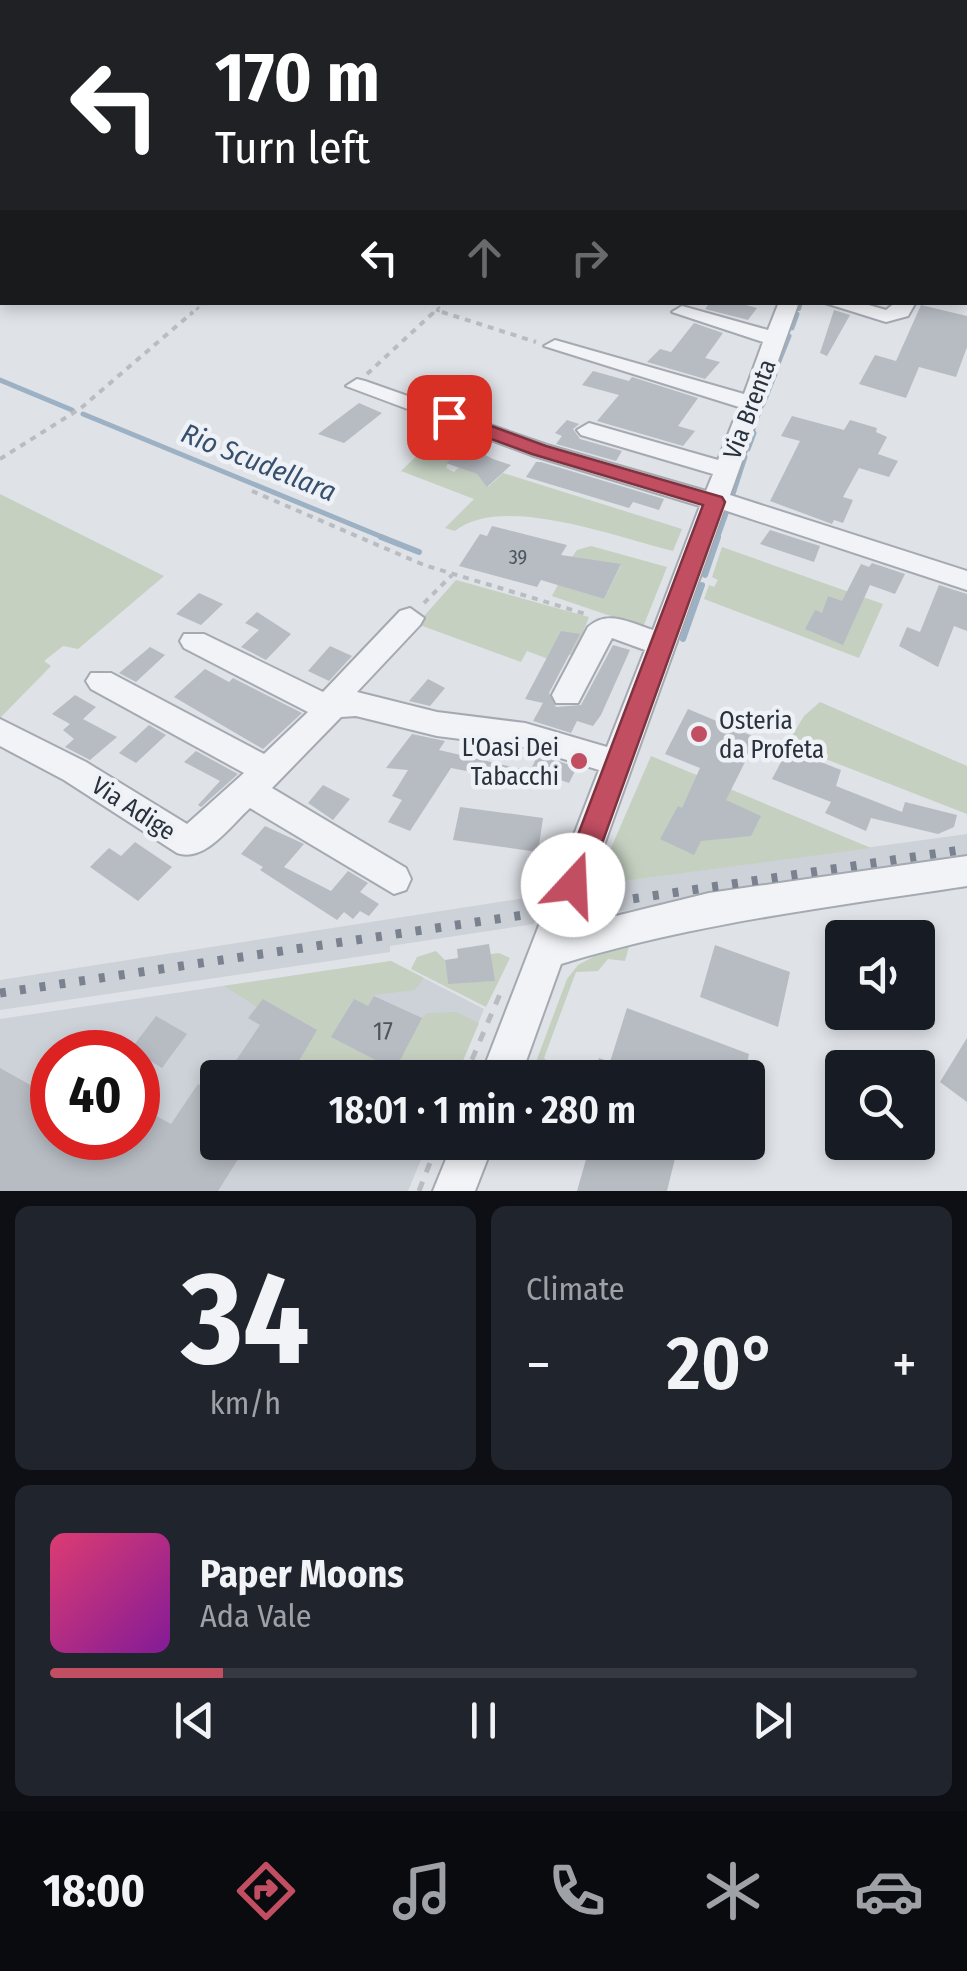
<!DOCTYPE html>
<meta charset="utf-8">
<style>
body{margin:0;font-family:"Fira Sans Condensed",sans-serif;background:#20242c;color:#f1f3f6;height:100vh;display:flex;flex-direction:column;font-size:38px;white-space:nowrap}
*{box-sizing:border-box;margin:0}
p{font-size:32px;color:#9ea1a6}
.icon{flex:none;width:55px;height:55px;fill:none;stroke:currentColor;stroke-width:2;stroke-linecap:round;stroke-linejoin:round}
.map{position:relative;height:1191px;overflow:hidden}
.panel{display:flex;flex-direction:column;gap:15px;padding:15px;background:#0d0f14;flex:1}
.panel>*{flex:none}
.guide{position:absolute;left:0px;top:0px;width:968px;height:305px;box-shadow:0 5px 15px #0003;background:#202124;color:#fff;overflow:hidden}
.buttons{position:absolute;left:825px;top:920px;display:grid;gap:20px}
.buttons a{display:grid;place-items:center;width:110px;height:110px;border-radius:10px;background:#171b24;box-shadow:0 5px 15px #0003;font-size:50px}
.speed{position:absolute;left:30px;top:1030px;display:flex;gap:20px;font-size:50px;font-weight:700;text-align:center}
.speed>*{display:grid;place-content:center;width:130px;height:130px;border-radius:50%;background:#171b24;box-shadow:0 5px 15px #0003;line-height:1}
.speed .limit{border:15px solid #d22;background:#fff;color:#111}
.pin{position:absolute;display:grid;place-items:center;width:85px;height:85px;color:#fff;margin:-42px;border-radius:20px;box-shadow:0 5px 15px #0006}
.me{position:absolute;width:110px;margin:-55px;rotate:20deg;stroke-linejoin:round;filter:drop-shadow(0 0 8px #0008)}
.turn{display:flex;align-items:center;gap:35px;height:210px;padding:0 50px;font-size:45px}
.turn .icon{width:130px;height:130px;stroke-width:2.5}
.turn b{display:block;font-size:70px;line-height:85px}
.lanes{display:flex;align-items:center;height:95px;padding:0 50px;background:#0003;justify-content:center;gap:50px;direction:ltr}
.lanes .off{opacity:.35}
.big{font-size:75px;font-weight:600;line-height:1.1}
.panel .tile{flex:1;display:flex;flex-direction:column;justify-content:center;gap:15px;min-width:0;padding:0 35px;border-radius:15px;background:#20242c}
.panel .dial{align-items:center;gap:0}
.dial b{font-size:130px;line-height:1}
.song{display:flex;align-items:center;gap:30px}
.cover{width:120px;height:120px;border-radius:15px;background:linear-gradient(135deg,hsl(340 70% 55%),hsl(290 70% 35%))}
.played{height:10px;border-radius:5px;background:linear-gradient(90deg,#c24e61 20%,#363941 20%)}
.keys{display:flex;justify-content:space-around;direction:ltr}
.heat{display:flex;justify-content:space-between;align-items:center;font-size:55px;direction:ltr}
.panel .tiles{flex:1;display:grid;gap:15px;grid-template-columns:1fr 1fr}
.tile:last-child{grid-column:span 2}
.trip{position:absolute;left:200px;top:1060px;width:565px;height:100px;border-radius:10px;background:#171b24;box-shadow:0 5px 15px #0003;font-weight:600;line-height:100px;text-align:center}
.tabs{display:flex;height:160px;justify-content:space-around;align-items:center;background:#090b0e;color:#9ea1a6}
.tabs .icon{width:70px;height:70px}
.tabs .active{color:#c24e61}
.tabs b{font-size:45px;color:#f1f3f6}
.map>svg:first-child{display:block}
.built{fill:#cdd2d9;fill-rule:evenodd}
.green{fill:#c5d0c1}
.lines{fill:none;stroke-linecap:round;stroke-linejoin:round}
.stream-far2{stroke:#9db1c4;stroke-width:4}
.stream-far1{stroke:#9db1c4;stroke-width:5}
.stream{stroke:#9db1c4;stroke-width:6}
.building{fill:#b7bcc3}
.minor-casing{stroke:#a5a9b1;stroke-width:4}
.highway-casing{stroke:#88909c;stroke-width:5}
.path-far2{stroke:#b9bdc2;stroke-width:2.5;stroke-dasharray:4 4;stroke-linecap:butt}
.path-far1{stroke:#b9bdc2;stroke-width:4;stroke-dasharray:6 6;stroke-linecap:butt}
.path{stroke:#b9bdc2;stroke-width:5;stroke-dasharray:10 10;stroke-linecap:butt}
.minor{fill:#f1f3f6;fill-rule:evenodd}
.highway{fill:#fff;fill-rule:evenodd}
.rail-far1{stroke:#7a828f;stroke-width:4;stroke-dasharray:2.5 5;stroke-linecap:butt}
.rail{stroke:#7a828f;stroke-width:9;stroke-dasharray:6 14;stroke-linecap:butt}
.route{fill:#c24e61;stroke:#7e333f;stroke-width:2.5}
.poi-dot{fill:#c24e61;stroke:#eef1f5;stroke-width:4}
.labels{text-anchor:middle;stroke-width:9;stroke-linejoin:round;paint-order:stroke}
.number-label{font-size:20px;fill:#4c545e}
.street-label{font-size:25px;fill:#29313d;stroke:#eef1f5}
.poi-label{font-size:25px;fill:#29313d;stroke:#eef1f5;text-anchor:start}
.near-number-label{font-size:25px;fill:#4c545e}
.water-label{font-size:28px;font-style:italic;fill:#37506d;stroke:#eef1f5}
</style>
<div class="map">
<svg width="967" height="1191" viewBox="0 0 967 1191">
<rect width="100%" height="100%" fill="#dfe2e7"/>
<!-- built -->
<g class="built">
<polygon points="967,834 967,859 582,917 595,885"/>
<polygon points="544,895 534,924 390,946 390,952 0,1010 0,980"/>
<path d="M391 961 484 1009 456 1077 218 1078V1142L428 1143 408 1191H0V1019ZM52 1052H138V1138H52Z"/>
</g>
<!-- green -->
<g class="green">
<path d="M451 423 459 426 446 468 454 472 459 467 477 474 488 487 503 473 682 529 673 551C618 538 502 493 455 531L445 528 474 499 401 471Z"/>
<polygon points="0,494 164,576 78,649 63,646 44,661 51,666 0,718"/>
<polygon points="591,546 667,567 643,627 552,596 562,577 568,588 604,599 621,565 572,557 577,550"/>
<polygon points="722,547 883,604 859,658 704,599 709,585 714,587 718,580 712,577"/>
<polygon points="456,580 589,617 574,655 555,654 551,660 527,651 521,662 417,624"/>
<polygon points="820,702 967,766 967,814 787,744 804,716"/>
<polygon points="651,756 871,848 595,885"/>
<polygon points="632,936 625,961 608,959 598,971 576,972 544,1058 553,1067 548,1077 530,1078 567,979 578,965"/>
<polygon points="436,951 445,960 448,983 494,981 485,955 499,953 510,958 486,1007 411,969 417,957"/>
<polygon points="391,961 424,978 415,990 374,995 368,1006 353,1000 332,1037 422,1018 427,1013 456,1012 479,1023 456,1077 337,1077 300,1058 310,1026 263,999 257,1007 224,986"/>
</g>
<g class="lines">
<!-- stream-far2 -->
<polyline class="stream-far2" points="799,309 801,302"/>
<!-- stream-far1 -->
<g class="stream-far1">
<polyline points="792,328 797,314"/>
<polyline points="777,366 789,336"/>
<polyline points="0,380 72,410"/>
<polyline points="763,404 775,374"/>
<polyline points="83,414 387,539"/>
<polyline points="748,449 754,433"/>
<polyline points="732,497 745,457"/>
<polyline points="717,539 728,508"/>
</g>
<!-- stream -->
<g class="stream">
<polyline points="381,537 419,552"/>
<polyline points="705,575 718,537"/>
<polyline points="683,639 702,585"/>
</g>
</g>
<!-- building -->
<g class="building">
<polygon points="710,302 735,302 757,308 748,320 705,309"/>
<polygon points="921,305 967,316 967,347 956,377 919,367 906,398 859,384 875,355 896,361"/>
<polygon points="834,310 850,315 827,356 820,353"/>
<polygon points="694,323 723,333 705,358 720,362 705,379 647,362 660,349 671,352"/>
<polygon points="593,371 629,381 632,377 698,398 678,426 695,431 683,446 597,421 619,395 582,385"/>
<polygon points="359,403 382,413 344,443 318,434"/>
<polygon points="792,416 844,430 850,420 877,428 876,432 887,437 878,454 898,461 889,477 859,468 843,497 853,500 843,523 834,520 832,524 770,501 800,441 781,436"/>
<polygon points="567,420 579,424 573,429 580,439 622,451 616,461 556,444 562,436 555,433"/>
<polygon points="466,445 493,459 511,465 487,487 477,474 446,463"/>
<polygon points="536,462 541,462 664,499 659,510 633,502 629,508 526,477"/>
<polygon points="492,526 567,545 561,555 621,564 604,599 541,580 537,587 459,566 480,534 487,536"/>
<polygon points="770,530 820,546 814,562 760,544"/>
<polygon points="872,563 905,574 895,594 870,585 843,645 805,629 815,610 822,613 828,596 842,601 861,564 869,567"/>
<polygon points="939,585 967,594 967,631 954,626 938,667 899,646 907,627 920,632"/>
<polygon points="199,593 223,604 201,625 176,614"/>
<polygon points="257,612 291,634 266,660 241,647 259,630 245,623"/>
<polygon points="561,631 580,634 549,693 556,707 581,705 613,645 630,650 601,715 593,726 577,721 571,733 533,721 543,703 525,699"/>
<polygon points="330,646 352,656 329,681 308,671"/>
<polygon points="150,647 165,655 136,682 119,673"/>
<polygon points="205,669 229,682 233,678 302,713 263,749 174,697"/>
<polygon points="428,679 445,688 430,706 409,701"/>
<polygon points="75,695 96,707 83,719 117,737 90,760 65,747 74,739 63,730 70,724 52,714"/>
<polygon points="688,709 757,738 726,800 761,816 751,836 701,841 694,855 660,839 678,806 682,808 700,768 665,754"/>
<polygon points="149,725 166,735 136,763 119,753"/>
<polygon points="412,734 445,741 439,750 530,771 538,755 577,767 569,783 549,776 543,786 451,768 410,831 388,822 402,800 392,796 408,770 386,768"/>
<polygon points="788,749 841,770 836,786 902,812 905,802 957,815 954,827 938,834 871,818 866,831 825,813 831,802 772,779"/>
<polygon points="196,751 238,774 201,807 198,805 220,781 184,762"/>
<polygon points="323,785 350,799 333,820 308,803"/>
<polygon points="460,807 543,818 538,852 453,840"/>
<polygon points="265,826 304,844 284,867 331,891 348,871 368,883 360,892 379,904 369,916 360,911 353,919 344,912 337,920 260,870 263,867 241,854"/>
<polygon points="135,842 172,867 138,901 90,867 109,848 121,856"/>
<polygon points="489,944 495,981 448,984 445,960 458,958 457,949"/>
<polygon points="715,945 790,972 778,1027 700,997"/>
<polygon points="374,996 422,1018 395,1070 331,1037 354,999 368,1006"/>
<polygon points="263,999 317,1030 289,1078 224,1078 260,1025 248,1018"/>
<polygon points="627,1008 749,1054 744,1078 593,1078 599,1058 610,1062"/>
<polygon points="156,1016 187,1034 162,1068 131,1049"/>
<polygon points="967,1038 967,1102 940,1082"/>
<polygon points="0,1068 52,1097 52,1138 138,1138 138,1106 171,1124 198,1084 218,1097 218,1142 249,1142 218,1191 0,1191"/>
<polygon points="591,1142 679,1142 667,1191 577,1191"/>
</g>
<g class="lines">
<defs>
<g id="minor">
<rect x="965" y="154" width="2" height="10"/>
<path d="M779 302H799L730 495 967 571V590L724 510 575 926 709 893 967 856V886C830 907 694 923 561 964L520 1078H480L599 770 525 747 437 736 356 716 341 717 272 788 406 868 411 879 406 890 394 894 250 808C230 826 205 863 177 853L64 780 0 746V719L86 762 187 824 244 773 91 689 86 681 91 673H111L264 754 308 712 184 648 180 641 184 634H204L323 692 400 611 410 608 424 618 420 625 357 692 437 712 525 723 607 747 645 650 612 638 578 703H556L552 695 588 627C608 609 630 623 653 630L700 506 531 455 346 386 357 379 365 381 547 445 706 491 713 474 581 435 577 430 589 423 718 460 739 407 544 346 555 340 744 394 763 342 672 312 682 306 768 330Z"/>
<polygon points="822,302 858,302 886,310 896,302 916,302 908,316 886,322"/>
<polygon points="453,1142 494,1142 475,1191 433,1191"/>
</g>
<g id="highway">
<rect x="965" y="106" width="2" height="14"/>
<rect x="0" y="264" width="2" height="16"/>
</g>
</defs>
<!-- minor casing -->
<use href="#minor" class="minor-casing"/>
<!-- highway casing -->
<use href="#highway" class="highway-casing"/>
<!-- path-far2 -->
<g class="path-far2">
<polyline points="26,0 35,2"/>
<polyline points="270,2 276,0"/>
<polyline points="610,2 614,0"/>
<polyline points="436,310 450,315"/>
<polyline points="190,315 205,302"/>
<polyline points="431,315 445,302"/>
</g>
<!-- path-far1 -->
<g class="path-far1">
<polyline points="442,312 536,342"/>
<polyline points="367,374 434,312"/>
<polyline points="0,459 81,408 193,312"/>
<polyline points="252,491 424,565 589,615"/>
<polyline points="424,603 452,575"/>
</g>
<!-- path -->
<g class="path">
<polyline points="464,1078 500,994"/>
<polyline points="419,1191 438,1142"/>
</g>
<!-- minor -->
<use href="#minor" class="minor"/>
<!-- highway -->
<use href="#highway" class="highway"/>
<!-- rail-far1 -->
<polyline class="rail-far1" points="411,2 416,0"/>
<!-- rail -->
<polyline class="rail" points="0,993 967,849"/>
</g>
<!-- route -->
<polygon class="route" points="442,413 456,413 546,446 722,497 725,502 587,885 583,894 573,898 563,894 559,885 703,505 532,454 442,421"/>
<!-- markers -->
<g class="poi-dot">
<circle cx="699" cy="734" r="10"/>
<circle cx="579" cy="761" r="10"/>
</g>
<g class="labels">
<!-- number labels -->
<g class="number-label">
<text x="518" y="564">39</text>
</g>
<!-- street labels -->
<g class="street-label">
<text transform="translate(749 409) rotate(-69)" y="9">Via Brenta</text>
<text transform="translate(134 808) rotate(33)" y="9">Via Adige</text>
</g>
<!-- poi labels -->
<g class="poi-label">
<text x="719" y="729">Osteria<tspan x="719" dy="29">da Profeta</tspan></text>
<text x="559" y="756" text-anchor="end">L'Oasi Dei<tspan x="559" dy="29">Tabacchi</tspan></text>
</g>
<!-- near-number labels -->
<g class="near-number-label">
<text x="383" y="1040">17</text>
</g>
<!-- water labels -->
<g class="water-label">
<text transform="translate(259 462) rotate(22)" y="10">Rio Scudellara</text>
</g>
</g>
</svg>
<div class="buttons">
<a><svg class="icon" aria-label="sound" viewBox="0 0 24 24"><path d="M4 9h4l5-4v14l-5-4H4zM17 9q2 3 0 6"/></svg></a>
<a><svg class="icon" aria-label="search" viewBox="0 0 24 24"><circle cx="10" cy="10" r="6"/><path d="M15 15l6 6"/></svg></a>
</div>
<div class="speed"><div class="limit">40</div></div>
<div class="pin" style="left:449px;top:417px;background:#d93025"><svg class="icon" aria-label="arrive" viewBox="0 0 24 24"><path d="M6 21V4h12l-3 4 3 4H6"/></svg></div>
<svg class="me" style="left:573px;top:885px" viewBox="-20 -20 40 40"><circle r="19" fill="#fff"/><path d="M0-13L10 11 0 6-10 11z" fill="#c24e61"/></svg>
<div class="trip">18:01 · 1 min · 280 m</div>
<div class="guide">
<div class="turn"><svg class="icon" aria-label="left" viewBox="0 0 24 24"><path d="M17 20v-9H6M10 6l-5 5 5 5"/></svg><div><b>170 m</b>Turn left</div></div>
<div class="lanes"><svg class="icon" aria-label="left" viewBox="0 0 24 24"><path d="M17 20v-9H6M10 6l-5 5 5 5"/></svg><svg class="icon off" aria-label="ahead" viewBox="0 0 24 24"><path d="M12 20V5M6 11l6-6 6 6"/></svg><svg class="icon off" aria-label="right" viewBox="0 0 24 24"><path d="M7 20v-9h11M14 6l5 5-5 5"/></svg></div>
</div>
</div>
<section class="panel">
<div class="tiles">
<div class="tile dial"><b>34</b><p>km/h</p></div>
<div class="tile"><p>Climate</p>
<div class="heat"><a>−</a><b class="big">20°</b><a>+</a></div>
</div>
<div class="tile">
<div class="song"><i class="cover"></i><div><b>Paper Moons</b><p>Ada Vale</p></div></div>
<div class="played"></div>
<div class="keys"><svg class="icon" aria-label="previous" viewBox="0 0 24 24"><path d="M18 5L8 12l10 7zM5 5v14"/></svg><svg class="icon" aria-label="pause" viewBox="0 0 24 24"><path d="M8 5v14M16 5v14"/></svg><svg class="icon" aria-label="next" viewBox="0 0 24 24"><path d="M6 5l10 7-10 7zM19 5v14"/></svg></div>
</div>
</div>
</section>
<nav class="tabs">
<b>18:00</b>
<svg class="icon active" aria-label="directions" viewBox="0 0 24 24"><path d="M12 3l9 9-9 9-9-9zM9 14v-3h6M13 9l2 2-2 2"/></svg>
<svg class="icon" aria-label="music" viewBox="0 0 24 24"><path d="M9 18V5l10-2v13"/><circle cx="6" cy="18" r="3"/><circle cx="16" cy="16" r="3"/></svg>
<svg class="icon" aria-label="phone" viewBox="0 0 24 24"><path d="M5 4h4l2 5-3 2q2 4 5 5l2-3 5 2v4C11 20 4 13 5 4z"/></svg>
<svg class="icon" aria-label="climate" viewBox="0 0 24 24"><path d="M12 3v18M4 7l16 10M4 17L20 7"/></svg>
<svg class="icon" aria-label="car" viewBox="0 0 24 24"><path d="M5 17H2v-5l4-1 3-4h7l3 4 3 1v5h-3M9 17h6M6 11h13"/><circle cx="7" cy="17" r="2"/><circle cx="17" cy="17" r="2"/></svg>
</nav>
